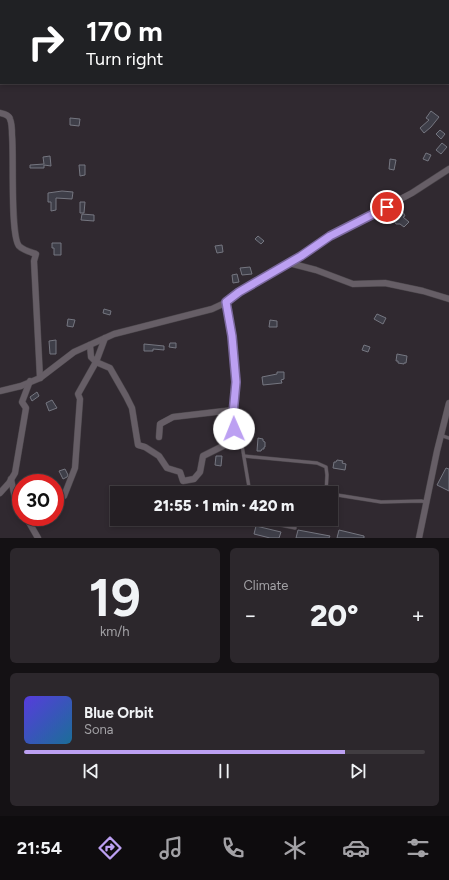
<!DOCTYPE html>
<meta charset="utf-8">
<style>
body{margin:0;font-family:Figtree,sans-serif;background:#2c272c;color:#f1f3f6;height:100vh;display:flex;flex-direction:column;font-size:15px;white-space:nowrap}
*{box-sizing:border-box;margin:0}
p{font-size:13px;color:#a3a2a6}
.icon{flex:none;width:22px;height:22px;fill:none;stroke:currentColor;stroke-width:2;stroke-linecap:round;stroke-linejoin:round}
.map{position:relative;height:538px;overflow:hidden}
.sheet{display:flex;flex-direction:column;gap:10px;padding:10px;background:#141114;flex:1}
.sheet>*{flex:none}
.hud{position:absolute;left:0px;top:0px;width:449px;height:84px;box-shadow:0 2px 6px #0003,0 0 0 1px #413d41;background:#202124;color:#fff;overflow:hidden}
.speed{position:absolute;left:12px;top:474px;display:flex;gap:8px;font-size:20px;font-weight:700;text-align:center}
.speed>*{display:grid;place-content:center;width:52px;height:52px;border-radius:50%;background:#241f24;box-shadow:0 2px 6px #0003,0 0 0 1px #413d41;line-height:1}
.speed .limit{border:6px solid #d22;background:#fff;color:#111}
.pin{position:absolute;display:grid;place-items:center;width:34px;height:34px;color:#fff;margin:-17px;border:2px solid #fff;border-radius:50%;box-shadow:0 1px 4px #0007}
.me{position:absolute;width:44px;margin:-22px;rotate:359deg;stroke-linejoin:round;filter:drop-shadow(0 0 3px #0008)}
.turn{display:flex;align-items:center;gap:14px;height:84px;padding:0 20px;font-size:18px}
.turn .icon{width:52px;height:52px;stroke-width:2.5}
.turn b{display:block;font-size:28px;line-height:34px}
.big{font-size:30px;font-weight:800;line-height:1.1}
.sheet .card{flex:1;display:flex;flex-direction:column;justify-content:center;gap:6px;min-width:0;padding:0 14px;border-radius:6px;background:#2c272c}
.sheet .dial{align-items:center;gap:0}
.dial b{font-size:52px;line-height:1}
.song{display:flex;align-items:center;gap:12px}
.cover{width:48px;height:48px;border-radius:6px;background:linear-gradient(135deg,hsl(250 70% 55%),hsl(200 70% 35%))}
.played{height:4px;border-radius:2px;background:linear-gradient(90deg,#bca0f2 80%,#413d41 80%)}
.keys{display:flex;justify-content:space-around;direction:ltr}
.heat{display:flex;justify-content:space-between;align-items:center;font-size:22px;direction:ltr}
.sheet .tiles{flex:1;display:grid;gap:10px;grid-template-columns:1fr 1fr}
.card:last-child{grid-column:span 2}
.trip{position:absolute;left:110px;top:486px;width:228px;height:40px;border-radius:0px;background:#241f24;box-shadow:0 2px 6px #0003,0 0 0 1px #413d41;font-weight:800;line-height:40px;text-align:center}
.menu{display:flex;height:64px;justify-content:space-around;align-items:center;background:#0e0c0e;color:#a3a2a6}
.menu .icon{width:28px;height:28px}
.menu .on{color:#bca0f2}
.menu b{font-size:18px;color:#f1f3f6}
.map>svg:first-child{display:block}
.building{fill:#3e3e48;stroke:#757680}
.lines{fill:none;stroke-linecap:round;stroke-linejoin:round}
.lane-casing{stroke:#4a454a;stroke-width:4}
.street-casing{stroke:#4a454a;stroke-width:7}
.lane{stroke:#665e66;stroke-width:3}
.street{stroke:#665e66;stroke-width:6}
.route-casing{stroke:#7a689d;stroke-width:10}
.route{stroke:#bca0f2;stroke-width:7}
</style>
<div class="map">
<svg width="449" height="538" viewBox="0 0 449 538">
<rect width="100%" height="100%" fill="#302930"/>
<!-- building -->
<g class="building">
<polygon points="431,111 439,117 431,127 424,133 420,128 429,120 426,118"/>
<polygon points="70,118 80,119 79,126 70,125"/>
<polygon points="440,130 445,134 441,139 436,134"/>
<polygon points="442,143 447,147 441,154 436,150"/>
<polygon points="426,153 431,155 428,161 423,159"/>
<polygon points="50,156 51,166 44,165 44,168 30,168 30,165 44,164 43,157"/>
<polygon points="390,159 396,160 394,170 389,169"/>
<polygon points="79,165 85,165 85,175 80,176"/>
<polygon points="62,191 73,192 72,199 56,198 56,210 51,211 51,202 48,202 48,193"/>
<polygon points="80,202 85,202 84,213 80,213"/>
<polygon points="401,208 405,216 403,217 409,222 404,227 400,224 396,224 393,220 390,221 387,215"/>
<polygon points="82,214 94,215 94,221 81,220"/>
<polygon points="258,236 264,241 261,244 255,239"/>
<polygon points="52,243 61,243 61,255 54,255 54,248 52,248"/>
<polygon points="222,245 223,252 217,253 215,246"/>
<polygon points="250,267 252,274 242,275 240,268"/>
<polygon points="237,274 239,282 233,283 232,275"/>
<polygon points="104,309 111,311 110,315 103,313"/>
<polygon points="377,314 386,318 383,324 374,319"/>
<polygon points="68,319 75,320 73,327 67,326"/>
<polygon points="270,320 277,321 277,327 269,327"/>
<polygon points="56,340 56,354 50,354 49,341"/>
<polygon points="170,343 176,343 176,348 169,347"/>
<polygon points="144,344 164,346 164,350 153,349 153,351 144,351"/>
<polygon points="364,345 370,347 368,352 362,350"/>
<polygon points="397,354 407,356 406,363 404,363 404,364 398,363 398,361 396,361"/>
<polygon points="277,372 284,372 284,379 281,380 282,383 263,385 262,377 277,374"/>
<polygon points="37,392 39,396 32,401 30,397"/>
<polygon points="52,400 57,408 49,411 46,403"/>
<polygon points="258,438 263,439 263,441 265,442 265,447 264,447 264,449 262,449 261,451 257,451"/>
<polygon points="216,456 222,456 221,466 215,465"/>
<polygon points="337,460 343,461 342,463 346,464 345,470 333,468 334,462 336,462"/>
<polygon points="446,468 449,469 449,491 437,485"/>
<polygon points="65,469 68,475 67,477 63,479 59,471"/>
<polygon points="221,489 234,491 234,493 220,493"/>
<polygon points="256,526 281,532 279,538 270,538 254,534"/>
<polygon points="298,530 330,536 329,538 296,538"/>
<polygon points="339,530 364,536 364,538 337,538"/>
</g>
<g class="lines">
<defs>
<g id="lane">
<polyline points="235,404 250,493"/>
<polyline points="440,435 449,438"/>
<polyline points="244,456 317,463 326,467 327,475 326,493"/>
<polyline points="331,494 381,502 421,501 426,502"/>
<polyline points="255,519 256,520 295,528"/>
<polyline points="320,524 321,519"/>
</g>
<g id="street">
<polyline points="161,0 165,1"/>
<polyline points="146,1 147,0"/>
<polyline points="250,1 250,0"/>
<path d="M0 113C4 114 9 115 10 119 12 124 12 130 12 135 14 154 10 235 19 246 23 250 30 252 36 254L34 261 40 378"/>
<polyline points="289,263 316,270 353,284 385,283 423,291 449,299"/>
<polyline points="90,345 91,357 96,362 110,368 126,396 132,408 138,445 145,447 159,456 167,468 180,472 183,481 194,479 200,472 203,456 223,446 230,439 234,433 233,414 236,382 232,336 227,302"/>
<polyline points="0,391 21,386 40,378 74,352 114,334 212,309 227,302 239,292 301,256 330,236 412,193 449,169"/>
<polyline points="159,437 160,424 173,417 233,410"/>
<polyline points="11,479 15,498 21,508"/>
<polyline points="0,493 9,483 15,473 26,408 22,402 30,381"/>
<polyline points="55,501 64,496 75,468 80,399 78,394 96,362 105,338"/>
<polyline points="26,517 38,538"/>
<polyline points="419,538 437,451 449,403"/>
</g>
</defs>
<!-- lane casing -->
<use href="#lane" class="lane-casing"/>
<!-- street casing -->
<use href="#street" class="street-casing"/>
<!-- lane -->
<use href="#lane" class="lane"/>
<!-- street -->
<use href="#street" class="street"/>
</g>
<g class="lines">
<defs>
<polyline id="route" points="234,429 233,414 236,382 232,336 226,302 239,292 301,256 330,236 387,207"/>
</defs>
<!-- route casing -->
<use href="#route" class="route-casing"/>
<!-- route -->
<use href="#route" class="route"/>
</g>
</svg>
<div class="speed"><div class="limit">30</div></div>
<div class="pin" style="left:387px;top:207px;background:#d93025"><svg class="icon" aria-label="arrive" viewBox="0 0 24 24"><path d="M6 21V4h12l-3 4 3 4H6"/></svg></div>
<svg class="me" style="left:234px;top:429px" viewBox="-20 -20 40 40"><circle r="19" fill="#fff"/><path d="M0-13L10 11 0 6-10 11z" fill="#bca0f2"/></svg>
<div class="trip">21:55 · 1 min · 420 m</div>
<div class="hud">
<div class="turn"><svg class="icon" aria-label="right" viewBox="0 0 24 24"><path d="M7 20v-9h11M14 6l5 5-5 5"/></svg><div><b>170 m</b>Turn right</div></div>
</div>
</div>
<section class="sheet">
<div class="tiles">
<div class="card dial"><b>19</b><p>km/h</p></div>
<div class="card"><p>Climate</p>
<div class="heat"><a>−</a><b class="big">20°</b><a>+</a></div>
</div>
<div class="card">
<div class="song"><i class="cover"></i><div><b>Blue Orbit</b><p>Sona</p></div></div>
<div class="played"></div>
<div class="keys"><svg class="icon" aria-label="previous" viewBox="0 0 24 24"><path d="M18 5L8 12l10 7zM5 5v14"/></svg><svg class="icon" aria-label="pause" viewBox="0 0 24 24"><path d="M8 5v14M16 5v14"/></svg><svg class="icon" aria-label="next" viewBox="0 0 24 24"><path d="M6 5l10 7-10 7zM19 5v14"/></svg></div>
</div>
</div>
</section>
<nav class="menu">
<b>21:54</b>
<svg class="icon on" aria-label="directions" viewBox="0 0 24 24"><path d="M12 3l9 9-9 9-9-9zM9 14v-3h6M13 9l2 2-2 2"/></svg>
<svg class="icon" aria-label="music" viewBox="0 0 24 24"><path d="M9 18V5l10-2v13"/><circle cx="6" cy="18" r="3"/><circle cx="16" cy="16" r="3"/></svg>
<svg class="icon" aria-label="phone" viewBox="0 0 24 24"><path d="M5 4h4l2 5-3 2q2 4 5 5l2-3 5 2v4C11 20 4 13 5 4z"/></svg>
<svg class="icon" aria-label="climate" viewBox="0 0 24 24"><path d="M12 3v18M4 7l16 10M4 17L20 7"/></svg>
<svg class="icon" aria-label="car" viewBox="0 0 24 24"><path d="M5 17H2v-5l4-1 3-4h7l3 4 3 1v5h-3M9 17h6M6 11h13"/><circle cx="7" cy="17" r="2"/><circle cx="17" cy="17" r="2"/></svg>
<svg class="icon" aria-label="filters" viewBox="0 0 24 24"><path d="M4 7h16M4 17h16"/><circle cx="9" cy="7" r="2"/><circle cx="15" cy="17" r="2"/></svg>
</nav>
